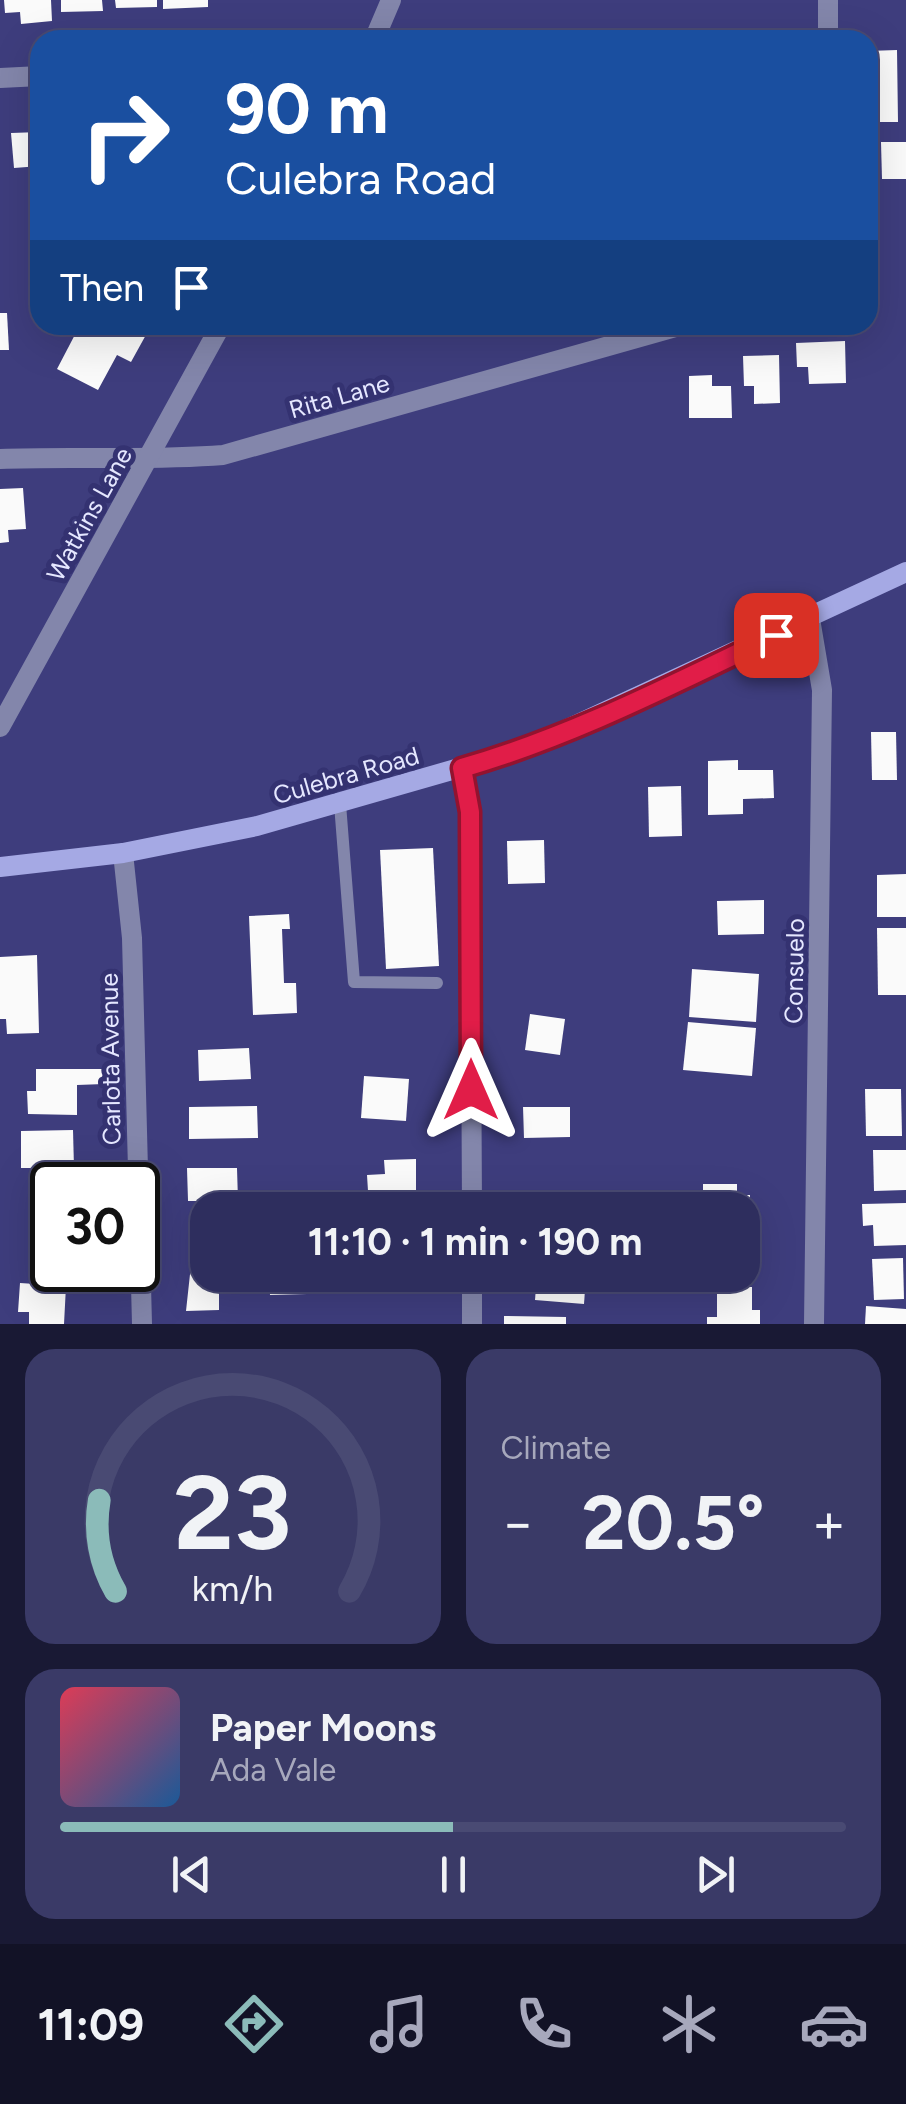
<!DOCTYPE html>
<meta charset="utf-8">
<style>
body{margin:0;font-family:Figtree,sans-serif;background:#3a3a67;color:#f1f3f6;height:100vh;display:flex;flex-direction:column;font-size:38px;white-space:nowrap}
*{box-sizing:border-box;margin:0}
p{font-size:32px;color:#a7a8bc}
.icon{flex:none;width:55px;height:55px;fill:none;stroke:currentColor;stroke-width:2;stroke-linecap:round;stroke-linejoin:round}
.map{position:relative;height:1324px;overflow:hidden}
.side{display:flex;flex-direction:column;gap:25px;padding:25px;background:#191934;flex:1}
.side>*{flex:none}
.hud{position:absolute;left:30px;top:30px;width:848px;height:305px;border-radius:30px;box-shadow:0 10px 40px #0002,0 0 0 2px #494a73;background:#1a4fa0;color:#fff;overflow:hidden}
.speed{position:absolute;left:30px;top:1162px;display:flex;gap:20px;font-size:50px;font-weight:700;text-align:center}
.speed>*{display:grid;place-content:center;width:130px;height:130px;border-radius:50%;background:#2e2e5e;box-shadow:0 10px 40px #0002,0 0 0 2px #494a73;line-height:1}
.speed .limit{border:5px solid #111;border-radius:15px;background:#fff;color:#111}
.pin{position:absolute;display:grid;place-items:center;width:85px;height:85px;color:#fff;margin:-42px;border-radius:20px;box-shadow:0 5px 15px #0006}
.me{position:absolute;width:110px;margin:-55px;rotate:0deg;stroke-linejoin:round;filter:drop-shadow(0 0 8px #0008)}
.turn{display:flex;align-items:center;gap:35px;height:210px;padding:0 30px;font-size:45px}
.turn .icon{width:130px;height:130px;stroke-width:2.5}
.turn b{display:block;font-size:70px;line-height:85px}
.then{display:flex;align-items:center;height:95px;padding:0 30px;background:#0003;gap:20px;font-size:38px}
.big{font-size:75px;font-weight:700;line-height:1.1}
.side .tile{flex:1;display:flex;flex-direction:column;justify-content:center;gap:15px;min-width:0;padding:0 35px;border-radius:30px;background:#3a3a67}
.side .dial{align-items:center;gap:0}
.dial svg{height:260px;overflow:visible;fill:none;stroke:#494a73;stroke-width:7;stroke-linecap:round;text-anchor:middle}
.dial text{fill:#f1f3f6;stroke:none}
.song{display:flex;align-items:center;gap:30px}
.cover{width:120px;height:120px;border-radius:15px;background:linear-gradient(135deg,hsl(350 70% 55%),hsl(210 70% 35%))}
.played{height:10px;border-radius:5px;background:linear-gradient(90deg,#8bbbb9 50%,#494a73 50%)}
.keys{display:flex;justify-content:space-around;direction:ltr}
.heat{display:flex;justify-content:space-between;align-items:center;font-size:55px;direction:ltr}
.side .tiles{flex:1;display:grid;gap:25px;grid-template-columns:1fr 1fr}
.tile:last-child{grid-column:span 2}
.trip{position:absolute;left:190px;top:1192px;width:570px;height:100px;border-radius:30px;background:#2e2e5e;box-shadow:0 10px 40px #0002,0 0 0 2px #494a73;font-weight:700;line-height:100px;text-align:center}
.dock{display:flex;height:160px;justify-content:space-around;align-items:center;background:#121226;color:#a7a8bc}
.dock .icon{width:70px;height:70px}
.dock .selected{color:#8bbbb9}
.dock b{font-size:45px;color:#f1f3f6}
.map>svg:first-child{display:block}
.building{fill:#fafafa}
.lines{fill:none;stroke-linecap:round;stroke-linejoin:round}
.service{stroke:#8386ab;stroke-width:12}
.minor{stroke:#8386ab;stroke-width:20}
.tertiary{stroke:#8386ab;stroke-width:20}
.secondary{stroke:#a5a9e4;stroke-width:20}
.route-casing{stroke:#92132f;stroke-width:25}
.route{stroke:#e11d48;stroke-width:18}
.labels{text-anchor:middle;stroke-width:10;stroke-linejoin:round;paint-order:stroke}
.street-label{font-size:25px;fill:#e5e7ff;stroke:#343271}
</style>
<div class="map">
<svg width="906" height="1324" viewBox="0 0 906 1324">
<rect width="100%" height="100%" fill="#3e3d7d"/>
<!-- building -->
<g class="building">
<polygon points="4,0 51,0 52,21 21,24 20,12 5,13"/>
<polygon points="61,0 102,0 103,11 61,12"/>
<polygon points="115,0 157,0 157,7 116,8"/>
<polygon points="163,0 208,0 208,7 163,9"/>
<polygon points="897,50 898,122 877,122 876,100 868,100 868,51"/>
<polygon points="40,132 40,166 14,168 11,133"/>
<polygon points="881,142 906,142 906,179 882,179"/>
<polygon points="0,313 7,313 9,350 0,350"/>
<polygon points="80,325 98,325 119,336 126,325 147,333 131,362 117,355 98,390 57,369"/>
<polygon points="845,341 846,383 809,384 808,367 797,367 796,343"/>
<polygon points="779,355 780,403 754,404 754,386 744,386 743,356"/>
<polygon points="712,375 712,386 731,386 732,418 689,418 689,376"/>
<polygon points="23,488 26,529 8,530 9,542 0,543 0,489"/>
<polygon points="871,732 896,732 897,780 872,780"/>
<polygon points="738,760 738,770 773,770 774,798 743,799 743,814 708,815 708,761"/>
<polygon points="681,786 682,836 649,837 648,787"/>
<polygon points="544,840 545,883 508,884 507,841"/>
<polygon points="433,848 439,966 386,969 380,850"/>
<polygon points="906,874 906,917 877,917 877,875"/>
<polygon points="764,900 764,934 718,935 717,901"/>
<polygon points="289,914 290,929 282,929 284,983 296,983 297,1013 253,1015 249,916"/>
<polygon points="877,928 906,928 906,995 878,995"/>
<polygon points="37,955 39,1033 7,1034 6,1019 0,1019 0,957"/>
<polygon points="692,969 759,974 756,1022 689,1017"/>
<polygon points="530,1014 565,1019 560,1055 525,1050"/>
<polygon points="688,1022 756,1028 752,1076 683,1070"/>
<polygon points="249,1048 251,1079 199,1081 198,1050"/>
<polygon points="36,1069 104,1069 104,1084 77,1085 77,1115 28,1114 27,1091 36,1091"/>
<polygon points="364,1076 409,1079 406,1121 361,1118"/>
<polygon points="865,1089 901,1089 902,1136 866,1136"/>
<polygon points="257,1106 258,1138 189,1139 189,1107"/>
<polygon points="523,1107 570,1107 570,1137 524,1138"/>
<polygon points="73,1130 74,1168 21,1168 21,1131"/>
<polygon points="873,1150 906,1150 906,1190 874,1191"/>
<polygon points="416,1159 416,1190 368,1191 367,1175 385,1174 384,1160"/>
<polygon points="187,1168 237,1168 238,1201 188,1201"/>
<polygon points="703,1184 737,1184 737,1195 750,1195 750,1262 742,1262 742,1210 694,1210 694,1205 703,1205"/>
<polygon points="906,1203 906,1245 874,1246 873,1225 863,1226 862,1204"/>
<polygon points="208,1222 208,1258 193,1259 190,1224"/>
<polygon points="31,1230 52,1231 52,1270 64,1270 64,1275 28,1273"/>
<polygon points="903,1258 904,1299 874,1300 872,1259"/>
<polygon points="191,1265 208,1265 208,1275 231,1275 232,1291 219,1291 219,1310 186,1311"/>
<polygon points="269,1275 306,1275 307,1294 270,1295"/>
<polygon points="537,1275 586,1276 584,1304 535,1300"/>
<polygon points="20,1283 66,1286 64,1324 29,1324 29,1312 18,1312"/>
<polygon points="717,1287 752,1287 752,1310 760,1310 760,1324 707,1324 707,1317 717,1317"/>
<polygon points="866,1306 906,1309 906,1324 865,1324"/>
<polygon points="504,1316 566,1317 566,1324 504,1324"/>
</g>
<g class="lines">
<!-- service -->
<polyline class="service" points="340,804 354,982 437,983"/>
<!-- minor -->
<g class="minor">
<polyline points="828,40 828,0"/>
<polyline points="0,78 40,76"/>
<path d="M0 459C75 456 148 461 223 455L683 325"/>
<polyline points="810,619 822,690 814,1324"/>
<polyline points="462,768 470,812 472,1210"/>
<polyline points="123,853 132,938 142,1324"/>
<polyline points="472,1275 472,1324"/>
</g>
<!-- tertiary -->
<g class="tertiary">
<polyline points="374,40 391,0"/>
<polyline points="0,727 221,325"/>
</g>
<!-- secondary -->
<polyline class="secondary" points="0,867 123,853 257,826 522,750 906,572"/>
</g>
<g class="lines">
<defs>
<path id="route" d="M471 1090 470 812 462 768C571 737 673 684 776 635"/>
</defs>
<!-- route casing -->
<use href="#route" class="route-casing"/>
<!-- route -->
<use href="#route" class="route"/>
</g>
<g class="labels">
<!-- street labels -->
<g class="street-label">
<text transform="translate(339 396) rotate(-16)" y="9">Rita Lane</text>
<text transform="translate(89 514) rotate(-61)" y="9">Watkins Lane</text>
<text transform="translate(346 775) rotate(-16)" y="9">Culebra Road</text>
<text transform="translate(794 971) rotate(-89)" y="9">Consuelo</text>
<text transform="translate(110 1059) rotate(-91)" y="9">Carlota Avenue</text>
</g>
</g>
</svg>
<div class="speed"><div class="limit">30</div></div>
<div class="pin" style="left:776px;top:635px;background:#d93025"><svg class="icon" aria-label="arrive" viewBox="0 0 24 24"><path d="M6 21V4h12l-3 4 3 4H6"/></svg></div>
<svg class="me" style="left:471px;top:1090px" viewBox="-20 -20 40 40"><path d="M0-17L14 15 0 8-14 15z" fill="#e11d48" stroke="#fff" stroke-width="4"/></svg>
<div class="trip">11:10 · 1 min · 190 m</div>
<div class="hud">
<div class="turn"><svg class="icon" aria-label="right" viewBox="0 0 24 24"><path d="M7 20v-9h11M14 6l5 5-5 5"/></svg><div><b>90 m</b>Culebra Road</div></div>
<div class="then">Then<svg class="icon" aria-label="arrive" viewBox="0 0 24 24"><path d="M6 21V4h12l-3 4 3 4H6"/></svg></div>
</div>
</div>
<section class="side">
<div class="tiles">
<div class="tile dial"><svg viewBox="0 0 100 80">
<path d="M14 69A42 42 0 1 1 86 69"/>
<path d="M14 69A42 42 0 0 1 9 41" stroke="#8bbbb9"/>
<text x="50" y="56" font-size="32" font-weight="700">23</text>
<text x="50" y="72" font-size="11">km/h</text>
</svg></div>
<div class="tile"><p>Climate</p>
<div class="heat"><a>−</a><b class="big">20.5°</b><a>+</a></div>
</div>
<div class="tile">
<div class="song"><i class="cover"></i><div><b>Paper Moons</b><p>Ada Vale</p></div></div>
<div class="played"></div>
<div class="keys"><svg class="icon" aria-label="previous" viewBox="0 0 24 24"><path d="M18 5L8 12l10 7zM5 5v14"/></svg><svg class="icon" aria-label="pause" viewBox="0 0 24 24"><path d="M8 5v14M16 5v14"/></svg><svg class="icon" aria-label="next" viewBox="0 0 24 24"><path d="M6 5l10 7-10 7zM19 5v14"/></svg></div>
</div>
</div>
</section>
<nav class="dock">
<b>11:09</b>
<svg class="icon selected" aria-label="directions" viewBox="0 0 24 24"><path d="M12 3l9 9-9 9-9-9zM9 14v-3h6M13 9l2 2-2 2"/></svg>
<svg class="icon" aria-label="music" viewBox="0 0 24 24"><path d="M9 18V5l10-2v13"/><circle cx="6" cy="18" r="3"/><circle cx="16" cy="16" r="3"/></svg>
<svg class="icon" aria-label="phone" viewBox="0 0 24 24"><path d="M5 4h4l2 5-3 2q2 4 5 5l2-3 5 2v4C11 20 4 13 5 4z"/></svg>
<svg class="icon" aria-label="climate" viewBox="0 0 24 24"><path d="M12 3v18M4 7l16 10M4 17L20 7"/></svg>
<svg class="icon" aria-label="car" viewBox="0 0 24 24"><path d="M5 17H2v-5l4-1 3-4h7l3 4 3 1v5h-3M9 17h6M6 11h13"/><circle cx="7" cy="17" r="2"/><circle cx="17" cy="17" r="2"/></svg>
</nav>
